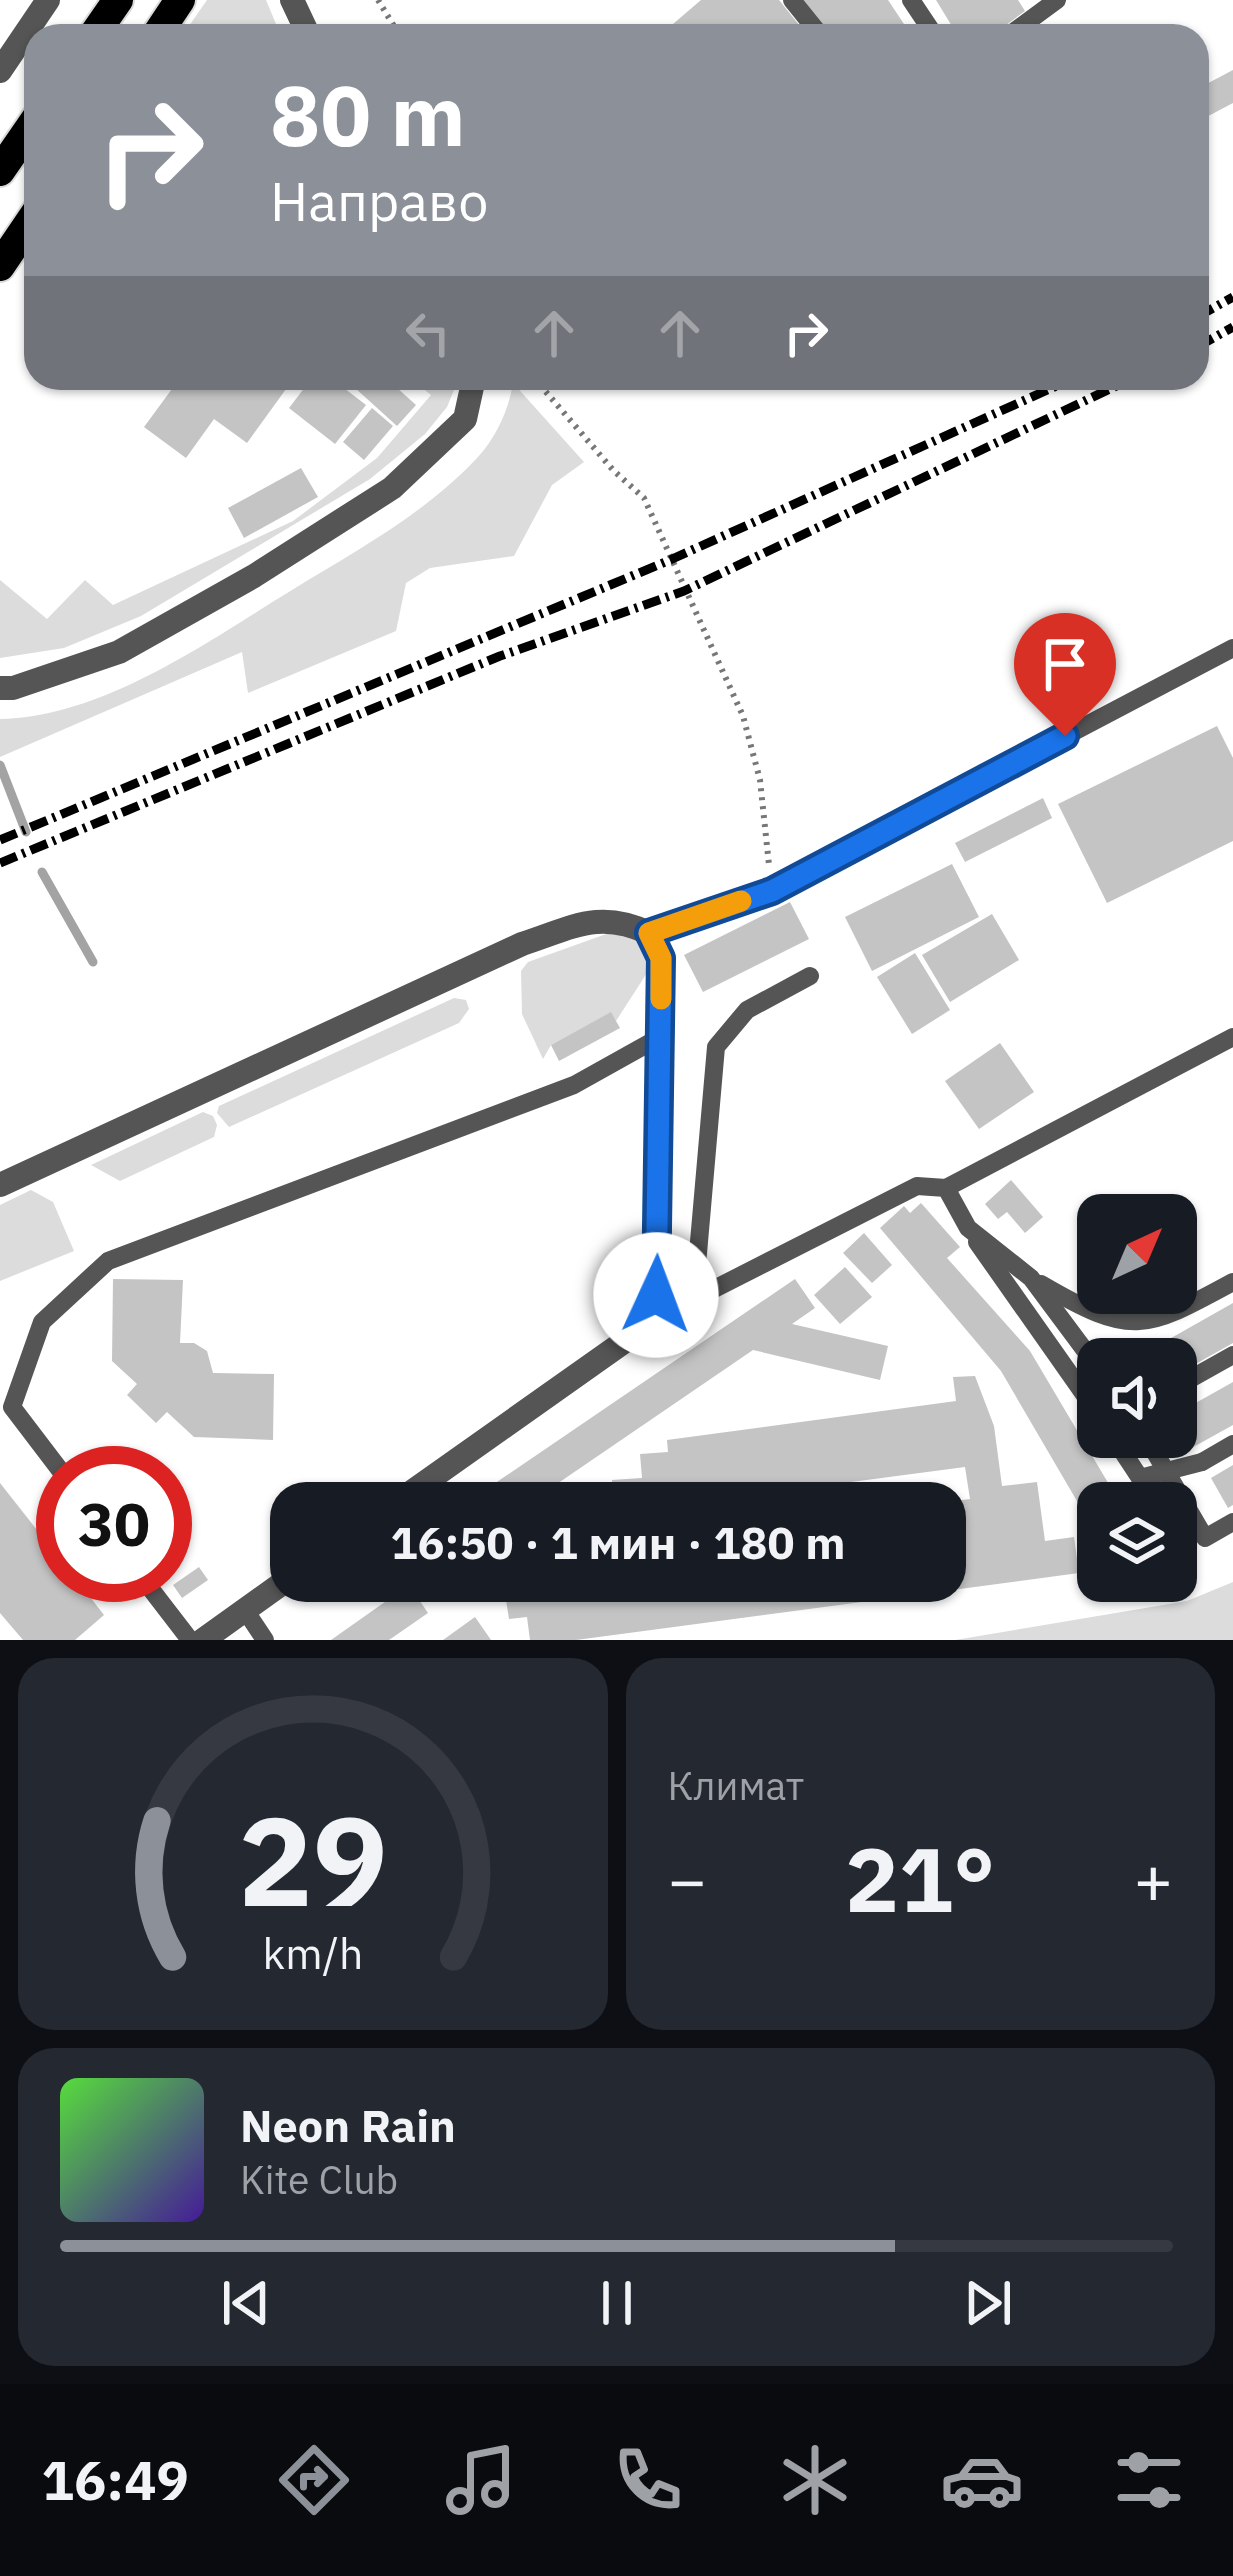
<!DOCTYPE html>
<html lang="ru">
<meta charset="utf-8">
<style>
body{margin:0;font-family:"IBM Plex Sans",sans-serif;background:#242831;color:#f1f3f6;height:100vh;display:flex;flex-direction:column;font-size:45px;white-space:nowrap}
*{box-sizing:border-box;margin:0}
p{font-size:39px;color:#9ea1a6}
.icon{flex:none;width:66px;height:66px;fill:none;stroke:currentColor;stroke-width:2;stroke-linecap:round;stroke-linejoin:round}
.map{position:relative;height:1640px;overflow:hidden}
.details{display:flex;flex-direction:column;gap:18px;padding:18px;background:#0d0f14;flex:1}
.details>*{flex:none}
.top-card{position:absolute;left:24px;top:24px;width:1185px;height:366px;border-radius:36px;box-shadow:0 3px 9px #0004;background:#8c9099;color:#fff;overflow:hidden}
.needle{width:78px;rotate:44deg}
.buttons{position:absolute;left:1077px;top:1194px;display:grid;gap:24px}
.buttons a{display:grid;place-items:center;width:120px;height:120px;border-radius:24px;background:#171b24;box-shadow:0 3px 9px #0004;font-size:60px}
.speed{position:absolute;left:36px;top:1446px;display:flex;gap:24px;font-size:60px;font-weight:700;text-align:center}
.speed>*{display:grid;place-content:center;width:156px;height:156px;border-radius:50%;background:#171b24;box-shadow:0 3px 9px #0004;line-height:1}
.speed .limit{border:18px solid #d22;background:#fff;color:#111}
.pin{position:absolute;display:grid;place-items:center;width:102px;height:102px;color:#fff;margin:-123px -51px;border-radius:50% 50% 50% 0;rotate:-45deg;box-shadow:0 0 12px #0007}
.pin .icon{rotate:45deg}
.me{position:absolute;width:132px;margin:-66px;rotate:2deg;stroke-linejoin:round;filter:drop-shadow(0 0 9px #0008)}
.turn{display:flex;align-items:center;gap:42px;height:252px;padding:0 48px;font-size:54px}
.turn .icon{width:156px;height:156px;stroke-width:2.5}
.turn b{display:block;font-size:84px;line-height:102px}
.lanes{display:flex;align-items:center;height:114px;padding:0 48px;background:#0003;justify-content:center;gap:60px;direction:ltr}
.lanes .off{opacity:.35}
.big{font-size:90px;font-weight:700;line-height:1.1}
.details .card{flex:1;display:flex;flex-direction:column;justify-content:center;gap:18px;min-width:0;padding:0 42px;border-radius:36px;background:#242831}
.details .dial{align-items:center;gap:0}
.dial svg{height:312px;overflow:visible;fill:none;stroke:#363941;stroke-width:7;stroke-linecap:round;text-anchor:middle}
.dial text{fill:#f1f3f6;stroke:none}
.song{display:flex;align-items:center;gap:36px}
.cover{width:144px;height:144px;border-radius:18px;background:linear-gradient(135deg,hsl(110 70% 55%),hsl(260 70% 35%))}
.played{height:12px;border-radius:6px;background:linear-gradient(90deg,#8c9099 75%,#363941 75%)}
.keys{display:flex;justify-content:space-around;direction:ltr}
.heat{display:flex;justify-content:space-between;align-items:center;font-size:66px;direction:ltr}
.details .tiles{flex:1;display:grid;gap:18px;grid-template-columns:1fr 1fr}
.card:last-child{grid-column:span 2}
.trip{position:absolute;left:270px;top:1482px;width:696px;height:120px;border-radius:36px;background:#171b24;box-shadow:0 3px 9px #0004;font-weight:700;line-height:120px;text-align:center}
.tabs{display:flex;height:192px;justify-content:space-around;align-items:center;background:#090b0e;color:#9ea1a6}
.tabs .icon{width:84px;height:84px}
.tabs .on{color:#8c9099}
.tabs b{font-size:54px;color:#f1f3f6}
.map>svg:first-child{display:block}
.green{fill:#dcdcdc}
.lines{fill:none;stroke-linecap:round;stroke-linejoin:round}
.stream{stroke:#a3a3a3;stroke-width:9}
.building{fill:#c4c4c4}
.primary-casing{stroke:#dbdbdb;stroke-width:34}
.path{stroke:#777;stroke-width:6;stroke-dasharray:3 6;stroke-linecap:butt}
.service{stroke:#555;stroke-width:18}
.minor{stroke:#555;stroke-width:24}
.tertiary{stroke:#555;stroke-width:24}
.primary{stroke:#000;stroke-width:30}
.rail{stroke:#000;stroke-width:9;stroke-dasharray:18 6 3 6;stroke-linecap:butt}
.service-bridge{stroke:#555;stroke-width:18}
.route-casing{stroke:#114b97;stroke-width:30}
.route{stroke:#1a73e8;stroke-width:21}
.slow{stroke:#f59e0b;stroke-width:21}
</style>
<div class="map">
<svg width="1233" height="1640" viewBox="0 0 1233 1640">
<rect width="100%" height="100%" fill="#fff"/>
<!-- green -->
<g class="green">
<polygon points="207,0 266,0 281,36 182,36"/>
<polygon points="410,378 459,378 447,407 425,434 370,479 141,616 64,648 0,658 0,580 47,619 85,580 113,605 293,521 377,458 431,395"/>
<path d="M513 383 584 462 552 485 514 556 430 568 406 583 396 631 248 693 242 652 0 757V719C103 717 207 642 292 590 357 550 425 514 478 457 496 437 509 409 513 383Z"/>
<polygon points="609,933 640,938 654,962 616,1021 610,1013 551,1045 543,1059 522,1014 521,971 528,962"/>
<polygon points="454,998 466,1000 469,1009 459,1023 229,1127 217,1113 219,1106"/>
<polygon points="203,1112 213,1116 217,1125 214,1137 120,1181 91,1165"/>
<polygon points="31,1190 53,1202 74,1251 0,1281 0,1205"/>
<polygon points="1233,1582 1233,1640 955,1640 1187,1601"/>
</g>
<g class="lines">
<!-- stream -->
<g class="stream">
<polyline points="0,765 26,832"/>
<polyline points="42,872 93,962"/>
</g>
</g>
<!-- building -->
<g class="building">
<polygon points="701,0 779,0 808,36 659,36"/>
<polygon points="803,0 888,0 912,36 832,36"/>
<polygon points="936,0 1018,0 1025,11 991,36 958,36"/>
<polygon points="1233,70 1233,103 1197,122 1197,89"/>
<polygon points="180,378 294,378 247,443 214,419 186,458 144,427"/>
<polygon points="312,378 331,378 366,405 335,444 289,408"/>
<polygon points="344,378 386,378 416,405 397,426"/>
<polygon points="372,408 393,426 364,460 343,442"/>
<polygon points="301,468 318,497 244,538 228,508"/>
<polygon points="1217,726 1233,758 1233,841 1107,903 1058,804"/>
<polygon points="1043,798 1052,818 965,862 955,843"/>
<polygon points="952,864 979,917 872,971 845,917"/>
<polygon points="790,902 809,939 703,992 684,955"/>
<polygon points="992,914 1019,960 950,1002 922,955"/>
<polygon points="915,953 950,1010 912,1034 877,977"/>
<polygon points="611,1012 620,1028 559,1061 551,1045"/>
<polygon points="1000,1043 1034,1092 979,1129 945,1081"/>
<polygon points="1011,1180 1043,1217 1025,1233 1007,1212 998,1219 985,1204"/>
<polygon points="921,1203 960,1247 947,1258 1030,1351 1120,1503 1098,1503 1098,1537 1001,1371 880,1228 904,1206 910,1213"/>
<polygon points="864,1233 892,1265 872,1283 843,1253"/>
<polygon points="845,1267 872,1297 840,1324 814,1295"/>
<polygon points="113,1279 183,1280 180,1343 194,1343 207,1351 213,1373 274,1374 273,1440 194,1437 167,1412 156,1423 127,1395 137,1384 112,1361"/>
<polygon points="795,1279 815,1308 792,1324 888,1346 880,1380 753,1350 529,1503 475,1503 472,1499"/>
<polygon points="1233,1303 1233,1343 1176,1375 1176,1359 1134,1359"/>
<polygon points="975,1376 994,1426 1002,1486 1037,1482 1045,1541 1074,1537 1079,1573 576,1640 530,1640 527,1617 509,1619 503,1581 945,1581 945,1502 970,1499 965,1467 692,1503 583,1503 582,1495 613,1493 612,1480 642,1478 640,1454 668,1452 667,1440 956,1401 953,1377"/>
<polygon points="1233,1382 1233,1425 1188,1450 1176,1429 1176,1414"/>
<polygon points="1233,1465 1233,1505 1228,1508 1211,1478"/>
<polygon points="0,1483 63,1563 63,1575 73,1575 104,1615 75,1640 23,1640 0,1613"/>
<polygon points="63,1497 63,1535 45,1511"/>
<polygon points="199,1567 208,1580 182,1598 173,1585"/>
<polygon points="87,1575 109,1575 120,1589 106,1600"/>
<polygon points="409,1585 428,1613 389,1640 331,1640"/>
<polygon points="475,1617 491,1640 443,1640"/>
</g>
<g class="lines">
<defs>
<g id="primary">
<polyline points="93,36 118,0"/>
<polyline points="156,36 180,0"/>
<polyline points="0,171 36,119"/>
<polyline points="0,266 36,213"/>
</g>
</defs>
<!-- primary casing -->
<use href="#primary" class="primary-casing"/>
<!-- path -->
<g class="path">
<polyline points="378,0 400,36"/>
<polyline points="534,378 613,470 644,498 743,716 760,780 769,865"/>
</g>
<!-- service -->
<g class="service">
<polyline points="792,0 821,36"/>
<polyline points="911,0 935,36"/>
<polyline points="1008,36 1057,0"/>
<polyline points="649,933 771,891 1233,648"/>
<polyline points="946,1188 1233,1037"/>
<polyline points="977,1242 1098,1414"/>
<path d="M1041 1284C1132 1337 1143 1331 1233 1282"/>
<polyline points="694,1299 716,1047 747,1010 810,976"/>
<polyline points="659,1317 917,1186 946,1188 968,1228 1031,1278 1098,1368"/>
<polyline points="1176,1387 1233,1355"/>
<polyline points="1113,1437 1140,1478"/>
<polyline points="1146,1437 1205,1538 1233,1522"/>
<polyline points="1202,1462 1233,1444"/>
<polyline points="63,1474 12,1407 42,1322 108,1261 574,1085 660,1037"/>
<polyline points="140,1575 190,1640"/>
<polyline points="245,1610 265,1640"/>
</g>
<!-- minor -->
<g class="minor">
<path d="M0 1185 522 944C572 928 599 909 649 933L661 958 659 1317 396 1503"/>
<polyline points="203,1640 291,1577"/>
</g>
<!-- tertiary -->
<g class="tertiary">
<polyline points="292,0 309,36"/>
<polyline points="0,71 48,0"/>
<polyline points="0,688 13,688 119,652 254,576 392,488 465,419 474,378"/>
</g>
<!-- primary -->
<use href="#primary" class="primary"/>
<!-- rail -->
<g class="rail">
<polyline points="1197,317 1233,297"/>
<polyline points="1197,347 1233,327"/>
<polyline points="0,840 670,560 1074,378"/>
<polyline points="0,863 500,656 684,591 1133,378"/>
</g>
<!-- service-bridge -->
<polyline class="service-bridge" points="1140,1478 1202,1462"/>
</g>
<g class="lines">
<defs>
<polyline id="route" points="656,1295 661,958 649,933 772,891 1065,736"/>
</defs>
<!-- route casing -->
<use href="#route" class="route-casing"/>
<!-- route -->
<use href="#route" class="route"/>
<!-- slow -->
<polyline class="slow" points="661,999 661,958 649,933 741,901"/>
</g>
</svg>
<div class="buttons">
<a><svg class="needle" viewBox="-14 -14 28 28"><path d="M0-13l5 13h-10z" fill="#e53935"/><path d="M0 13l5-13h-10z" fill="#9ea1a6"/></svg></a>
<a><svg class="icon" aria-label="sound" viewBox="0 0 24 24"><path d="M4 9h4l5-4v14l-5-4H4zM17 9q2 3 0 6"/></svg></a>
<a><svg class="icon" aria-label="layers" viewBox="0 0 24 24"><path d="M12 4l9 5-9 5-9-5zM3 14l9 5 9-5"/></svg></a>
</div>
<div class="speed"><div class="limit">30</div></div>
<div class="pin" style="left:1065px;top:736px;background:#d93025"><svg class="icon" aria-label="arrive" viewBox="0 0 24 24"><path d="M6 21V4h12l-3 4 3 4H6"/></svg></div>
<svg class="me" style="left:656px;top:1295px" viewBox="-20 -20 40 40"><circle r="19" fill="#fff"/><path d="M0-13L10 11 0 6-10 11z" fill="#1a73e8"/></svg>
<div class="trip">16:50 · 1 мин · 180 m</div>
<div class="top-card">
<div class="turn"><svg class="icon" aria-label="right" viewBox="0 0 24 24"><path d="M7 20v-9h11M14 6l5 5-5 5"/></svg><div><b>80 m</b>Направо</div></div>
<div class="lanes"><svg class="icon off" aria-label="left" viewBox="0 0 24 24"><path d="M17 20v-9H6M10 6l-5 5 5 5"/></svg><svg class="icon off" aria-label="ahead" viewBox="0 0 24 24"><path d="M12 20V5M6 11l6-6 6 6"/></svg><svg class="icon off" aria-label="ahead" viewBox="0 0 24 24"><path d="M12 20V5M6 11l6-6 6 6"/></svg><svg class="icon" aria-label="right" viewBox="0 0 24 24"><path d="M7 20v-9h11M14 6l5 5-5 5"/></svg></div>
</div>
</div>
<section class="details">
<div class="tiles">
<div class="card dial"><svg viewBox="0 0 100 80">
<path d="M14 69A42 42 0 1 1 86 69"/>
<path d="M14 69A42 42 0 0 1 10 34" stroke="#8c9099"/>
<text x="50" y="56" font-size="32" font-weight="700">29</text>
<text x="50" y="72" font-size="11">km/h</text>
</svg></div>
<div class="card"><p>Климат</p>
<div class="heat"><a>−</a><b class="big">21°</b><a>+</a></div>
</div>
<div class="card">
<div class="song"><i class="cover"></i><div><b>Neon Rain</b><p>Kite Club</p></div></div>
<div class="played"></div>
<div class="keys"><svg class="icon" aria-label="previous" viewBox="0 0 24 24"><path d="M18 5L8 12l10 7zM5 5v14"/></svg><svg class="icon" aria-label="pause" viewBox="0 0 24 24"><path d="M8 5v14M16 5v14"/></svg><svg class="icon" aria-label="next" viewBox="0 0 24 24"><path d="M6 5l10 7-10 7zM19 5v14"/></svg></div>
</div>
</div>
</section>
<nav class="tabs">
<b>16:49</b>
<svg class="icon on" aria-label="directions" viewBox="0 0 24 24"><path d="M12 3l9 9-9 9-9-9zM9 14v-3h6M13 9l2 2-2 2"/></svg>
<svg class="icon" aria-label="music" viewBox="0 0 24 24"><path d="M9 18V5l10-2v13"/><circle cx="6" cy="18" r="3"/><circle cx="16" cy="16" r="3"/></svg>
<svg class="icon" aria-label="phone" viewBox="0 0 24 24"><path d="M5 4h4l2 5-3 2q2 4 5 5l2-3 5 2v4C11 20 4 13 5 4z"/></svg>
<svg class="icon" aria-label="climate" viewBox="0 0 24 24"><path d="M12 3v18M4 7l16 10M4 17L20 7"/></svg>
<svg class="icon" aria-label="car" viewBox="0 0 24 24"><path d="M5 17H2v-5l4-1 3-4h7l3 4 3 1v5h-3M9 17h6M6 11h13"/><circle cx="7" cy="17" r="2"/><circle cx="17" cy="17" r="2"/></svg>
<svg class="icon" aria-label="filters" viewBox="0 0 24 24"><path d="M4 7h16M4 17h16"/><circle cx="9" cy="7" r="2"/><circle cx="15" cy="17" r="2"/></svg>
</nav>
